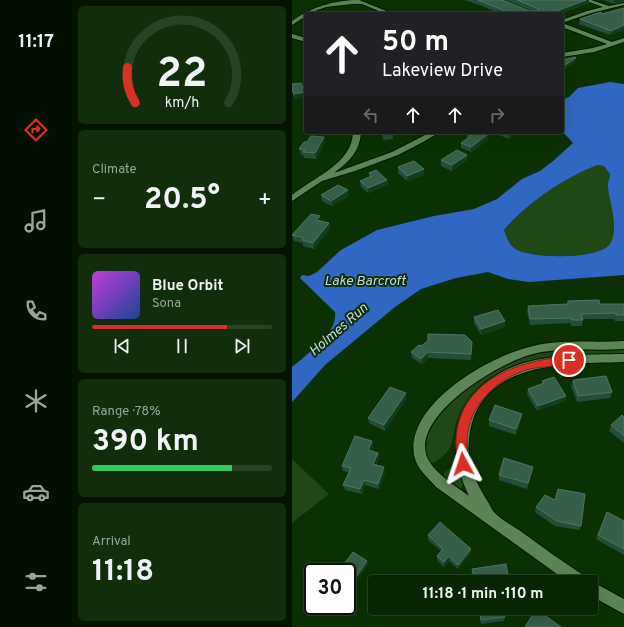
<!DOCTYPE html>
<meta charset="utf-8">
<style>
body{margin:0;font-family:Overpass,sans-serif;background:#112d0c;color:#f1f3f6;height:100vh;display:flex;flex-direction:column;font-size:15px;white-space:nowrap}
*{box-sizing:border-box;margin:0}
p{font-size:13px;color:#98a599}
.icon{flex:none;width:22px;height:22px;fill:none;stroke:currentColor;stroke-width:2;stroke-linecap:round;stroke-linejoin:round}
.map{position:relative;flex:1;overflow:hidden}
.side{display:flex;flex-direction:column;gap:6px;padding:6px;background:#041401;width:220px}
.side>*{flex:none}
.top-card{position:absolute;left:12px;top:12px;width:260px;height:122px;border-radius:4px;box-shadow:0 4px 16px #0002,0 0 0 1px #294224;background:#202124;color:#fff;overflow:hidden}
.speed{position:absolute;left:12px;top:563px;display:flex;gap:8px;font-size:20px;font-weight:700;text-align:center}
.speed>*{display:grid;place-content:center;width:52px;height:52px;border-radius:50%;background:#082502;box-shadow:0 4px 16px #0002,0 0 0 1px #294224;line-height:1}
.speed .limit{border:2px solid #111;border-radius:6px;background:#fff;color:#111}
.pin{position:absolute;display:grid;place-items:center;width:34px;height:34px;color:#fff;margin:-17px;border:2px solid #fff;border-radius:50%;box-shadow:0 1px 4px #0007}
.me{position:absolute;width:44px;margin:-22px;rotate:355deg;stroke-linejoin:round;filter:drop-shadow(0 0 3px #0008)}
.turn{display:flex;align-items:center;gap:14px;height:84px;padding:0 12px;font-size:18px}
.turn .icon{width:52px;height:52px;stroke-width:2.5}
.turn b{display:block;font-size:28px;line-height:34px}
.lanes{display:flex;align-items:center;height:38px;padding:0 12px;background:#0003;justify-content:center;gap:20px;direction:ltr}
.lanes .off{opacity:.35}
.big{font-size:30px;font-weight:700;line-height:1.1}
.side .card{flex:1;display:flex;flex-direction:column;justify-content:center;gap:6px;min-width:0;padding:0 14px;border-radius:6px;background:#112d0c}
.side .dial{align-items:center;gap:0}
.dial svg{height:104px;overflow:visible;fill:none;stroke:#294224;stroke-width:7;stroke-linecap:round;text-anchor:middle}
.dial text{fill:#f1f3f6;stroke:none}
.song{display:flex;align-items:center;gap:12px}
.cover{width:48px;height:48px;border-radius:6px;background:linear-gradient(135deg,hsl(290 70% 55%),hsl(220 70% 35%))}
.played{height:4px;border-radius:2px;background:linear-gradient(90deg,#d93025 75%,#294224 75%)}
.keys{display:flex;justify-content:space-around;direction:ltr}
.heat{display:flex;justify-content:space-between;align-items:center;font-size:22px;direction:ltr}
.charge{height:6px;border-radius:3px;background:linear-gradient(90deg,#34c759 78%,#294224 0)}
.trip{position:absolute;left:76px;top:575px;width:230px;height:40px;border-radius:4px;background:#082502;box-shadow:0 4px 16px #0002,0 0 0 1px #294224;font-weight:700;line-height:40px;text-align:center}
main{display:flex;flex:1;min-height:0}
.tabs{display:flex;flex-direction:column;width:72px;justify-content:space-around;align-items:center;background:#030f01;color:#98a599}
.tabs .icon{width:28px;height:28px}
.tabs .selected{color:#d93025}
.tabs b{font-size:18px;color:#f1f3f6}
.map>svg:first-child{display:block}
.green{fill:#1f4815}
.water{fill:#3067c3;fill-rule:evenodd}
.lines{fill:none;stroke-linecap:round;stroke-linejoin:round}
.minor-casing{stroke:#001700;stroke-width:2}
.minor{fill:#5c8454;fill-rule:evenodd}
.wall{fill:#234f39}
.shaded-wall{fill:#123c1c}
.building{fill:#365f4a;stroke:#4f755f}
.route{fill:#d93025;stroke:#8d1f18}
.labels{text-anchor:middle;stroke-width:4;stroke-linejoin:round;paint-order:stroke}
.water-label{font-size:14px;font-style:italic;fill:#c7d6ee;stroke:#0b3102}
</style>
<main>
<nav class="tabs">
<b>11:17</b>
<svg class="icon selected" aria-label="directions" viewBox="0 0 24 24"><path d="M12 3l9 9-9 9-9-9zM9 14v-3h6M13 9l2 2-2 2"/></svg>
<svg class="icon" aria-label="music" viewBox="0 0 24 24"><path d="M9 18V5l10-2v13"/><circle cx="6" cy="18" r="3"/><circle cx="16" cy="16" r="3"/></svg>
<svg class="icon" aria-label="phone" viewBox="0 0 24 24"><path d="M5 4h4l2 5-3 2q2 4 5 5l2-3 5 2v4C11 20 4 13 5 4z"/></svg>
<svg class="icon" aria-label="climate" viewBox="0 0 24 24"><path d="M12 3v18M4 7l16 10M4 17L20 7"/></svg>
<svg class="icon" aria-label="car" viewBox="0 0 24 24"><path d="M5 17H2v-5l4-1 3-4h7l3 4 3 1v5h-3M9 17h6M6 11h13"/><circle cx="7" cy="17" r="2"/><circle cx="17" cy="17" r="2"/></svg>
<svg class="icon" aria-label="filters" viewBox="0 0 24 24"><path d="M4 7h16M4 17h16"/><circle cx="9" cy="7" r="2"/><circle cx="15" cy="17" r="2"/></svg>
</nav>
<section class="side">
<div class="card dial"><svg viewBox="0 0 100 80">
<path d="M14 69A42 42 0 1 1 86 69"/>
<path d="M14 69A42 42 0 0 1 8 42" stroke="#d93025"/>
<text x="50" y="56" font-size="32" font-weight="700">22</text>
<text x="50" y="72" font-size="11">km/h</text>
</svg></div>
<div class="card"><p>Climate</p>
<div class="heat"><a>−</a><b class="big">20.5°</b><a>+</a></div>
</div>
<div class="card">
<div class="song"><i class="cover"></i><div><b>Blue Orbit</b><p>Sona</p></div></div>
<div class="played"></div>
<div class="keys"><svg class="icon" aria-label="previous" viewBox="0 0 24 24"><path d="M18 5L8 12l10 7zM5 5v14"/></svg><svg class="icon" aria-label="pause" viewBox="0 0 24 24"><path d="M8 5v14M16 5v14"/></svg><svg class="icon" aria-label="next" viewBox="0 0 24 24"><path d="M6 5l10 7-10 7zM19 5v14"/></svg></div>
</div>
<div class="card"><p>Range · 78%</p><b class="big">390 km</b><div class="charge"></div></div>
<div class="card"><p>Arrival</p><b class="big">11:18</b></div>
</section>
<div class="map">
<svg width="332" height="627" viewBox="0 0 332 627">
<rect width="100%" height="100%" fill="#0b3102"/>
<!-- green -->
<g class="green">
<path d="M306 165 312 166 318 173C318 178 315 184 316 188 318 205 328 231 317 245 305 260 236 259 222 248 217 244 214 236 212 230 237 202 271 178 306 165Z"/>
<path d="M332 348V354C274 356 195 351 167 415 158 436 166 450 141 463L134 460 132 433C140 423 148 410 157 402 179 382 215 358 244 354 273 349 303 351 332 348Z"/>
<polygon points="0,459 37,494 0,523"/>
<polygon points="158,468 163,470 172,481 169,490 151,477 153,472"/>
</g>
<!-- water -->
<path class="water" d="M318 82 332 84V275L237 282 216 279 196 272 164 278 129 289 103 307 33 365 0 402V367C15 354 46 333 43 312L8 278 10 275 17 276 25 272 49 250 85 230 142 216 182 209 205 199 230 179 248 171 261 161 281 143 270 131V100L277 97 286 88ZM306 165 312 166 318 174C318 178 315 184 316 188 318 205 328 231 317 245 305 260 236 259 222 248 217 244 214 236 212 230 235 203 273 177 306 165Z"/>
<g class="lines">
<defs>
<g id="minor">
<path d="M67 0 102 14H94L70 4H60L34 7 14 14V16L0 25V21C21 6 43 0 67 0Z"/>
<polygon points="292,0 299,0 317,6 332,3 332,5 299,13 270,23 320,42 332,38 332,42 302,52 270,57 270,53 301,48 315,44 270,27 270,20 295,11 311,7"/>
<polygon points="0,34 14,38 14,42 0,38"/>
<path d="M61 132H69C68 151 57 162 42 173L100 152 139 132H148L133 141 106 155 63 171 30 181 0 201V195C22 177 60 164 61 132Z"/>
<path d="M332 341V349C302 351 270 347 241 354 208 362 119 415 135 457 141 472 165 487 177 496 165 471 159 443 170 417 196 351 274 355 332 354V362C272 364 184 360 177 440 174 463 184 483 196 502 198 505 200 510 202 512 208 519 219 525 227 530 249 546 271 562 294 577L296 582 299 581 332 599V614L299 596V582H276L144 487C136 478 124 468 122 455 114 403 199 355 241 346 271 339 302 343 332 341Z"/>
</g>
</defs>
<!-- minor casing -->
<use href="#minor" class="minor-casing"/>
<!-- minor -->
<use href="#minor" class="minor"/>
</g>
<!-- wall -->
<g class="wall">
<polygon points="173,0 210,0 237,11 240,11 213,0 297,0 297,3 268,14 209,14 190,6"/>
<polygon points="312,0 332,0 332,2 322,4"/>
<polygon points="332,8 332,30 318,35 287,24 288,19"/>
<polygon points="0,84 13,92 14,97 3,99 0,92"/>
<polygon points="101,132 101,139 91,140 90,134"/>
<polygon points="207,132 226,132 217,139 207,135"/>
<polygon points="175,134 196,140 179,152 169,148 169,143 175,139"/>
<polygon points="32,137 33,142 24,159 12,158 11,155 9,154 7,149 15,142"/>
<polygon points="175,155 175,160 160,171 149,166 149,160"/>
<polygon points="106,167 132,169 132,175 115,181 106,173"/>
<polygon points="77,173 95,180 96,185 76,193 69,187 68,181 77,178"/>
<polygon points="29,195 57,196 40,206 30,201"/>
<polygon points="29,221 37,223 38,229 22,249 11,246 11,243 2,241 0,235"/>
<polygon points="276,301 308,304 332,304 332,321 323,321 322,319 291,319 290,326 279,326 278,323 238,325 235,311 236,306 275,304"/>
<polygon points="182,317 213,327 189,335 182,323"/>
<polygon points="129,346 180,348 179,360 136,358 130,364 120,358 119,352"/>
<polygon points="281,380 320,392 318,398 285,402 279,386"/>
<polygon points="250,381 274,396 273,401 245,411 235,394 236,389 250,384"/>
<polygon points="114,393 114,399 93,431 77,423 76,418"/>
<polygon points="332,417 332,443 317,431 319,425"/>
<polygon points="229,419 224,435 197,426 197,420"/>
<polygon points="80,441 81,446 79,451 86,453 87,458 84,465 93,473 87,489 73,485 70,494 53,490 51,485 57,472 51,471 50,466"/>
<polygon points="241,467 235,489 207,480 207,475"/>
<polygon points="266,489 289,526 287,530 263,526 243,512 244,507 263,500"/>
<polygon points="315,512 332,521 332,555 304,539"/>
<polygon points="136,535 179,553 166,569 157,561 152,567 145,560 145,556 149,551 136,540"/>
<polygon points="180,569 217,580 216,582 182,582 180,573"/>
<polygon points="33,606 52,606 46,615"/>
<polygon points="186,608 211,608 213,617 212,621 189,624"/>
</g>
<!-- shaded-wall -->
<g class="shaded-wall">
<polygon points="294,0 297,0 297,3 268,14 256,14"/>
<polygon points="322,0 332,0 332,2 322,4"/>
<polygon points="332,25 332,30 318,35 319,31"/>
<polygon points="284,58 283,63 270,71 270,67"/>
<polygon points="13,92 14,97 3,99 2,94"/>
<polygon points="219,132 226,132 217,139 217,133"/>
<polygon points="196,134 196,140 179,152 179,147"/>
<polygon points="32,137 33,142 24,159 23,153"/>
<polygon points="175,155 175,160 160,171 160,165"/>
<polygon points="132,169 132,175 115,181 115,176"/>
<polygon points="95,180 96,185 76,193 76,188"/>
<polygon points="56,190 57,196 40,206 39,201"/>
<polygon points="28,216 29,222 24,220"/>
<polygon points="37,223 38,229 22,249 21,243"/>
<polygon points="213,321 213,327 189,335 189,329"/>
<polygon points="136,352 136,358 130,364 129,359"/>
<polygon points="114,393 114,399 93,431 92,425"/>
<polygon points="274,396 273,401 245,411 246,406"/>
<polygon points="230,414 229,419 224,435 224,429"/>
<polygon points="80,441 81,446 77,456 76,450"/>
<polygon points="86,453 87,458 82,470 81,464"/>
<polygon points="92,467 93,473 87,489 86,484"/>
<polygon points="72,480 73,485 70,494 68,489"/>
<polygon points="179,549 179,553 166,569 166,565"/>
<polygon points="157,556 157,561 152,567 152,562"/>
<polygon points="75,561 76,565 60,589 61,592 55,601 55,595 58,586"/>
<polygon points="47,606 52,606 46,615 44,611"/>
</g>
<!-- building -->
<g class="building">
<polygon points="186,0 210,0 237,11 245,11 247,9 225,0 294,0 256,14 221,14"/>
<polygon points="332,8 332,25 319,31 288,19 309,12 310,14"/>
<polygon points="283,57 284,58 270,67 270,60"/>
<polygon points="9,83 13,92 2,94 0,89 0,84"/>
<rect x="90" y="132" width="10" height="2"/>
<polygon points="178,132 190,132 196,134 179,147 169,143 179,136 175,134"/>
<polygon points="19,136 32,137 23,153 11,152 13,149 7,149 12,142 15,142"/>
<polygon points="165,150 175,155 160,165 149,160"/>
<polygon points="122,161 132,169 115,176 106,167"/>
<polygon points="84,170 95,180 76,188 68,181 80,176 77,173"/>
<polygon points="46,185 56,190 39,201 29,195"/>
<polygon points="19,214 28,216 24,220 37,223 21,243 10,240 12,238 0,235"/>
<polygon points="307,300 308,304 332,304 332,315 324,315 324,313 289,314 291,320 280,320 279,318 238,319 236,306 276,304 276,301"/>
<polygon points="206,310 213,321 189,329 182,317"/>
<polygon points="136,334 173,335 180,342 179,354 136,352 129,359 119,352 127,345 129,346 136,341"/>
<polygon points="314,376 320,392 286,396 281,380"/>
<polygon points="262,377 274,396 246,406 236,389 252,383 250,381"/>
<polygon points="98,387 114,393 92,425 76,418"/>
<polygon points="203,405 230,414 224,429 197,420"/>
<polygon points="330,415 332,417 332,436 319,425"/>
<polygon points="63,436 80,441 76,450 86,453 81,464 92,467 86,484 72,480 68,489 51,485 59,468 50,466"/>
<polygon points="212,458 241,467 236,483 207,475"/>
<polygon points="266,489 293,494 289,526 265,521 244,507 253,495 263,500"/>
<polygon points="315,512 332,521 332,549 306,535"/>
<polygon points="148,522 179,549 166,565 157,556 152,562 145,556 151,549 136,535"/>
<polygon points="61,552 75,561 58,586 60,588 55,595 55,572 46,572"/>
<polygon points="214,564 217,580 206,581 206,582 183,582 180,569"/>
<polygon points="37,606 47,606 44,611"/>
<polygon points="187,608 211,608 213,617 189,620"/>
<polygon points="244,609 269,627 233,627"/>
</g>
<!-- route -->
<path class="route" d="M277 356 280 357 282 360 280 362C267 367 252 366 238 369 206 377 176 405 175 440 175 447 176 456 177 464L175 468 171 469 167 468 166 464C165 456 163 447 164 439 168 379 226 361 277 356Z"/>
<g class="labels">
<!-- water labels -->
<g class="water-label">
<text x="73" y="285">Lake Barcroft</text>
<text transform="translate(46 329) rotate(-41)" y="5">Holmes Run</text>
</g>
</g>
</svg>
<div class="speed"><div class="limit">30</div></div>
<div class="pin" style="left:277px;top:360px;background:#d93025"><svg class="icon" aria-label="arrive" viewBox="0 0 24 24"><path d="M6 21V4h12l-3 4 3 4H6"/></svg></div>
<svg class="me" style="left:171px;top:464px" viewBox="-20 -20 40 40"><path d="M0-17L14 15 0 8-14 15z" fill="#d93025" stroke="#fff" stroke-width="4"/></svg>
<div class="trip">11:18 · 1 min · 110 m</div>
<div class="top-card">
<div class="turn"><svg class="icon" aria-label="ahead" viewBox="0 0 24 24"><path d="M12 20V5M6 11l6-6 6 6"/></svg><div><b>50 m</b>Lakeview Drive</div></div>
<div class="lanes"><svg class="icon off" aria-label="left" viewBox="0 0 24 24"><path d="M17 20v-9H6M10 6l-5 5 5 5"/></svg><svg class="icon" aria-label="ahead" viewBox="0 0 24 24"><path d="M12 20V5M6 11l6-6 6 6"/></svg><svg class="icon" aria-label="ahead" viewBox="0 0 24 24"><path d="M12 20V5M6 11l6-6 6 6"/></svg><svg class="icon off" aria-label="right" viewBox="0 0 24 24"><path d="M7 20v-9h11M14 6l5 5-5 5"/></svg></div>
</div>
</div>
</main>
